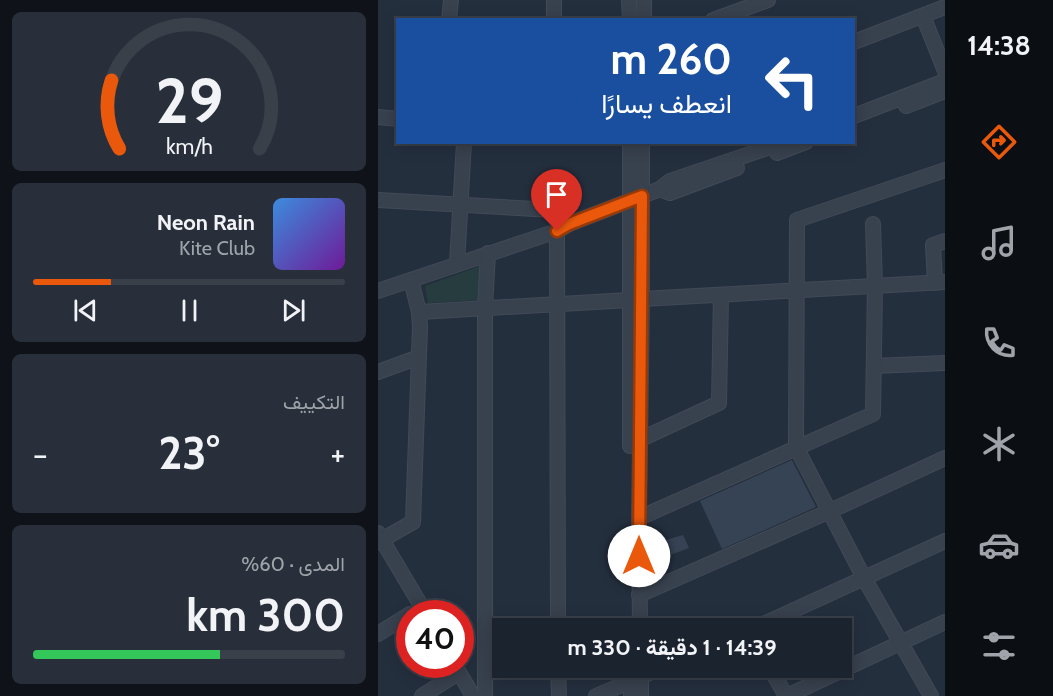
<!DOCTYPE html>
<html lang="ar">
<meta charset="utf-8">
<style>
body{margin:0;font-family:Cabin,Vazirmatn,sans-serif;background:#282f3a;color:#f1f3f6;direction:rtl;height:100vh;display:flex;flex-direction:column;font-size:22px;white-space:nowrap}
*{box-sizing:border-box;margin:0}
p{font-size:20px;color:#a0a4aa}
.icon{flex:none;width:33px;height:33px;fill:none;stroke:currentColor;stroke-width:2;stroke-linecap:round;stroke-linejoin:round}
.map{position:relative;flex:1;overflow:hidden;direction:ltr}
.panel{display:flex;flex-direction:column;gap:12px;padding:12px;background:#0f1319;width:378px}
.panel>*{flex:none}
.banner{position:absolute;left:18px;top:18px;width:459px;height:126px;border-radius:0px;box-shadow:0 3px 15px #0003,0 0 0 2px #39404a;direction:rtl;background:#1a4fa0;color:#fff;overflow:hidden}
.speed{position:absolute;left:18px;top:600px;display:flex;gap:12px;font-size:30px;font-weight:700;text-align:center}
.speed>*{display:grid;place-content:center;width:78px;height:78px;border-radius:50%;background:#1b232e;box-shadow:0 3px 15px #0003,0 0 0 2px #39404a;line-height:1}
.speed .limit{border:9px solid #d22;background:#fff;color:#111}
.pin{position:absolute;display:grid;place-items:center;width:51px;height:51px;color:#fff;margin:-62px -26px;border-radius:50% 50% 50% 0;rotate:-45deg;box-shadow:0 0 6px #0007}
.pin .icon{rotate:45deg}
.me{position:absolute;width:66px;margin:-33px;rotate:0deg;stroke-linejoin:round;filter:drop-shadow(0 0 4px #0008)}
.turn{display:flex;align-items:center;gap:21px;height:126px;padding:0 24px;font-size:27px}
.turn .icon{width:78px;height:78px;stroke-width:2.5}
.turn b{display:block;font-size:42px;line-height:51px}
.big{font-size:45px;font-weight:700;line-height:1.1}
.panel .widget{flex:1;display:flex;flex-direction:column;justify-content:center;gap:9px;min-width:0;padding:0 21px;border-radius:9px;background:#282f3a}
.panel .dial{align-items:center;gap:0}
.dial svg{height:156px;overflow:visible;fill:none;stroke:#39404a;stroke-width:7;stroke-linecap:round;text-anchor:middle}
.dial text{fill:#f1f3f6;stroke:none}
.song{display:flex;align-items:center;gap:18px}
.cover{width:72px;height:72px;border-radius:9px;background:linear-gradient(135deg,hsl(210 70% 55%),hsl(280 70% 35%))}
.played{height:6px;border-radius:3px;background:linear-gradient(90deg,#ea580c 25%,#39404a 25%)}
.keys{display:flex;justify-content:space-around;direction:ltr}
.heat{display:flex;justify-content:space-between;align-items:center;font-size:33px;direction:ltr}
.charge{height:9px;border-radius:4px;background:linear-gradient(90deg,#34c759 60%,#39404a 0)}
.trip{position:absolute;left:114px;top:618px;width:360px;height:60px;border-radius:0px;background:#1b232e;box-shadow:0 3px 15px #0003,0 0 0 2px #39404a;font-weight:700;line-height:60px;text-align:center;direction:rtl}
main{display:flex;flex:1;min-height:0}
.menu{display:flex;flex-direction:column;width:108px;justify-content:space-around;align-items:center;background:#0b0e12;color:#a0a4aa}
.menu .icon{width:42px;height:42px}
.menu .current{color:#ea580c}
.menu b{font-size:27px;color:#f1f3f6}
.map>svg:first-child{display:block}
.green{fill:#263c3f}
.building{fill:#364354}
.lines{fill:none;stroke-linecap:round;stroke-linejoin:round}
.minor-casing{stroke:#414a57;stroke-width:16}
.minor{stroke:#38414e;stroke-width:14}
.route-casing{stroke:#983908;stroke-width:15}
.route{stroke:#ea580c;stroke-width:10}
</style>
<main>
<nav class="menu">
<b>14:38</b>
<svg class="icon current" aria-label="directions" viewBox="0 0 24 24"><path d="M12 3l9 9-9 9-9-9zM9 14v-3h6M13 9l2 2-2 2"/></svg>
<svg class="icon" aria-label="music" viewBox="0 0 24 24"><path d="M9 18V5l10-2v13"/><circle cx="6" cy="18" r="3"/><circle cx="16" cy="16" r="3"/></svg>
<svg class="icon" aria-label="phone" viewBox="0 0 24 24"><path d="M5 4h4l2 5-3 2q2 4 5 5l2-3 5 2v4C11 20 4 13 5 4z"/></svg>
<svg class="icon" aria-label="climate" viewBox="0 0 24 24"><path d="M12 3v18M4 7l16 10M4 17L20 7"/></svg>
<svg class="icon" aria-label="car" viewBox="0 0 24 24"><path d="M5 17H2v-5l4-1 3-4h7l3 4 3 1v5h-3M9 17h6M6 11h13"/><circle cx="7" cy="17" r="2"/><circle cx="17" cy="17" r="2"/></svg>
<svg class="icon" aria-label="filters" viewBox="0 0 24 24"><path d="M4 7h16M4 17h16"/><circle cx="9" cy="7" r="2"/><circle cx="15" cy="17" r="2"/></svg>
</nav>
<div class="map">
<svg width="567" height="696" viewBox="0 0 567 696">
<rect width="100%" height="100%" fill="#242f3e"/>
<!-- green -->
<polygon class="green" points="102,266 104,300 50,303 47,286"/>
<!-- building -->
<g class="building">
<polygon points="414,460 438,507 344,549 322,501"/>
<polygon points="305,535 311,548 271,563 270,545"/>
</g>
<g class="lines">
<defs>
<g id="minor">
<polyline points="176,0 176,20"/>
<polyline points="251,0 252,20"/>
<polyline points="545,16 567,71"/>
<polyline points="71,20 73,0"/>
<polyline points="266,20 266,0"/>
<polyline points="335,20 390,0"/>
<polyline points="476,42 567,7"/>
<polyline points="528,106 567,91"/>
<polyline points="476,116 567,81"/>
<polyline points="0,117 20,119"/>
<polyline points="252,142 252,446"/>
<polyline points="399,153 428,142"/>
<polyline points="282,189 292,193 359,168"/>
<polyline points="0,200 175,210 183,212 191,224"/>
<polyline points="179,231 180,628"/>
<polyline points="79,264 86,142"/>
<polyline points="557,283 555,245 567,241"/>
<polyline points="0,291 179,231 191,224 282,189 292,181 407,142"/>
<polyline points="264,299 567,282"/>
<polyline points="41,312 252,300"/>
<polyline points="496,366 567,363"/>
<polyline points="0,372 41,357"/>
<polyline points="261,440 341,403 343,295"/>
<polyline points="261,518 495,414 497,286 495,224"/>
<polyline points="0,533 48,614"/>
<polyline points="0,542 35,522 42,327 41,312 33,280"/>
<polyline points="261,595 452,511 567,458"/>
<polyline points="262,628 261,518 264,299 264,142"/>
<polyline points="377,628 567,541"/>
<polyline points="0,634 32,614"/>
<polyline points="76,664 95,696"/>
<polyline points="180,668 181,696"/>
<polyline points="392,668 408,696"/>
<polyline points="44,696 80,673"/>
<polyline points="107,696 107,308 110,253"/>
<polyline points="218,696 283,668"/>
<polyline points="253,696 253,668"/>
<polyline points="263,696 263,668"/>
<polyline points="409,696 567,622"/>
<polyline points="553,696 486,578 418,447 419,220 567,170"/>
</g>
</defs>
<!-- minor casing -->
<use href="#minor" class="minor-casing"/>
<!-- minor -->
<use href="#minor" class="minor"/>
</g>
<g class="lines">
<defs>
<polyline id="route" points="179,231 191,224 264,196 261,556"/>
</defs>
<!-- route casing -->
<use href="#route" class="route-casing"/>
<!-- route -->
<use href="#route" class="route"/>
</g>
</svg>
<div class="speed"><div class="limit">40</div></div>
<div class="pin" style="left:179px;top:231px;background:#d93025"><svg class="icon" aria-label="arrive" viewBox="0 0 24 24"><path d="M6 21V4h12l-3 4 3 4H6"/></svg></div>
<svg class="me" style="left:261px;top:556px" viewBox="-20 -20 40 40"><circle r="19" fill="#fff"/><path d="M0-13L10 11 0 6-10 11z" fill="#ea580c"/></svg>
<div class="trip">14:39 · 1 دقيقة · 330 m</div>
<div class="banner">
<div class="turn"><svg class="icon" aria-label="left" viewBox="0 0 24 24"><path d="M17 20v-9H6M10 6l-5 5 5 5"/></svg><div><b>260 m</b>انعطف يسارًا</div></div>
</div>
</div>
<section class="panel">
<div class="widget dial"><svg viewBox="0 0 100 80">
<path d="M14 69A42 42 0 1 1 86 69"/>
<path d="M14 69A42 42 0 0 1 10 34" stroke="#ea580c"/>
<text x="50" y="56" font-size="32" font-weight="700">29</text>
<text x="50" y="72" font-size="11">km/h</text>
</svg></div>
<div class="widget">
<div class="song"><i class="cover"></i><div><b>Neon Rain</b><p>Kite Club</p></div></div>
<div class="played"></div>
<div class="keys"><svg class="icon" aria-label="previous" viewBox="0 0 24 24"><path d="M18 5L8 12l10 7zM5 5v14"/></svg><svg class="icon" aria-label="pause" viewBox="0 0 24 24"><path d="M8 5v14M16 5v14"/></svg><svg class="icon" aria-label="next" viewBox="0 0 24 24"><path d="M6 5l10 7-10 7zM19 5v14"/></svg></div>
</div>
<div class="widget"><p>التكييف</p>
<div class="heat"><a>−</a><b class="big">23°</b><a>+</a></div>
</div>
<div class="widget"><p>المدى · 60%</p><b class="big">300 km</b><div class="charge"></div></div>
</section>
</main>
